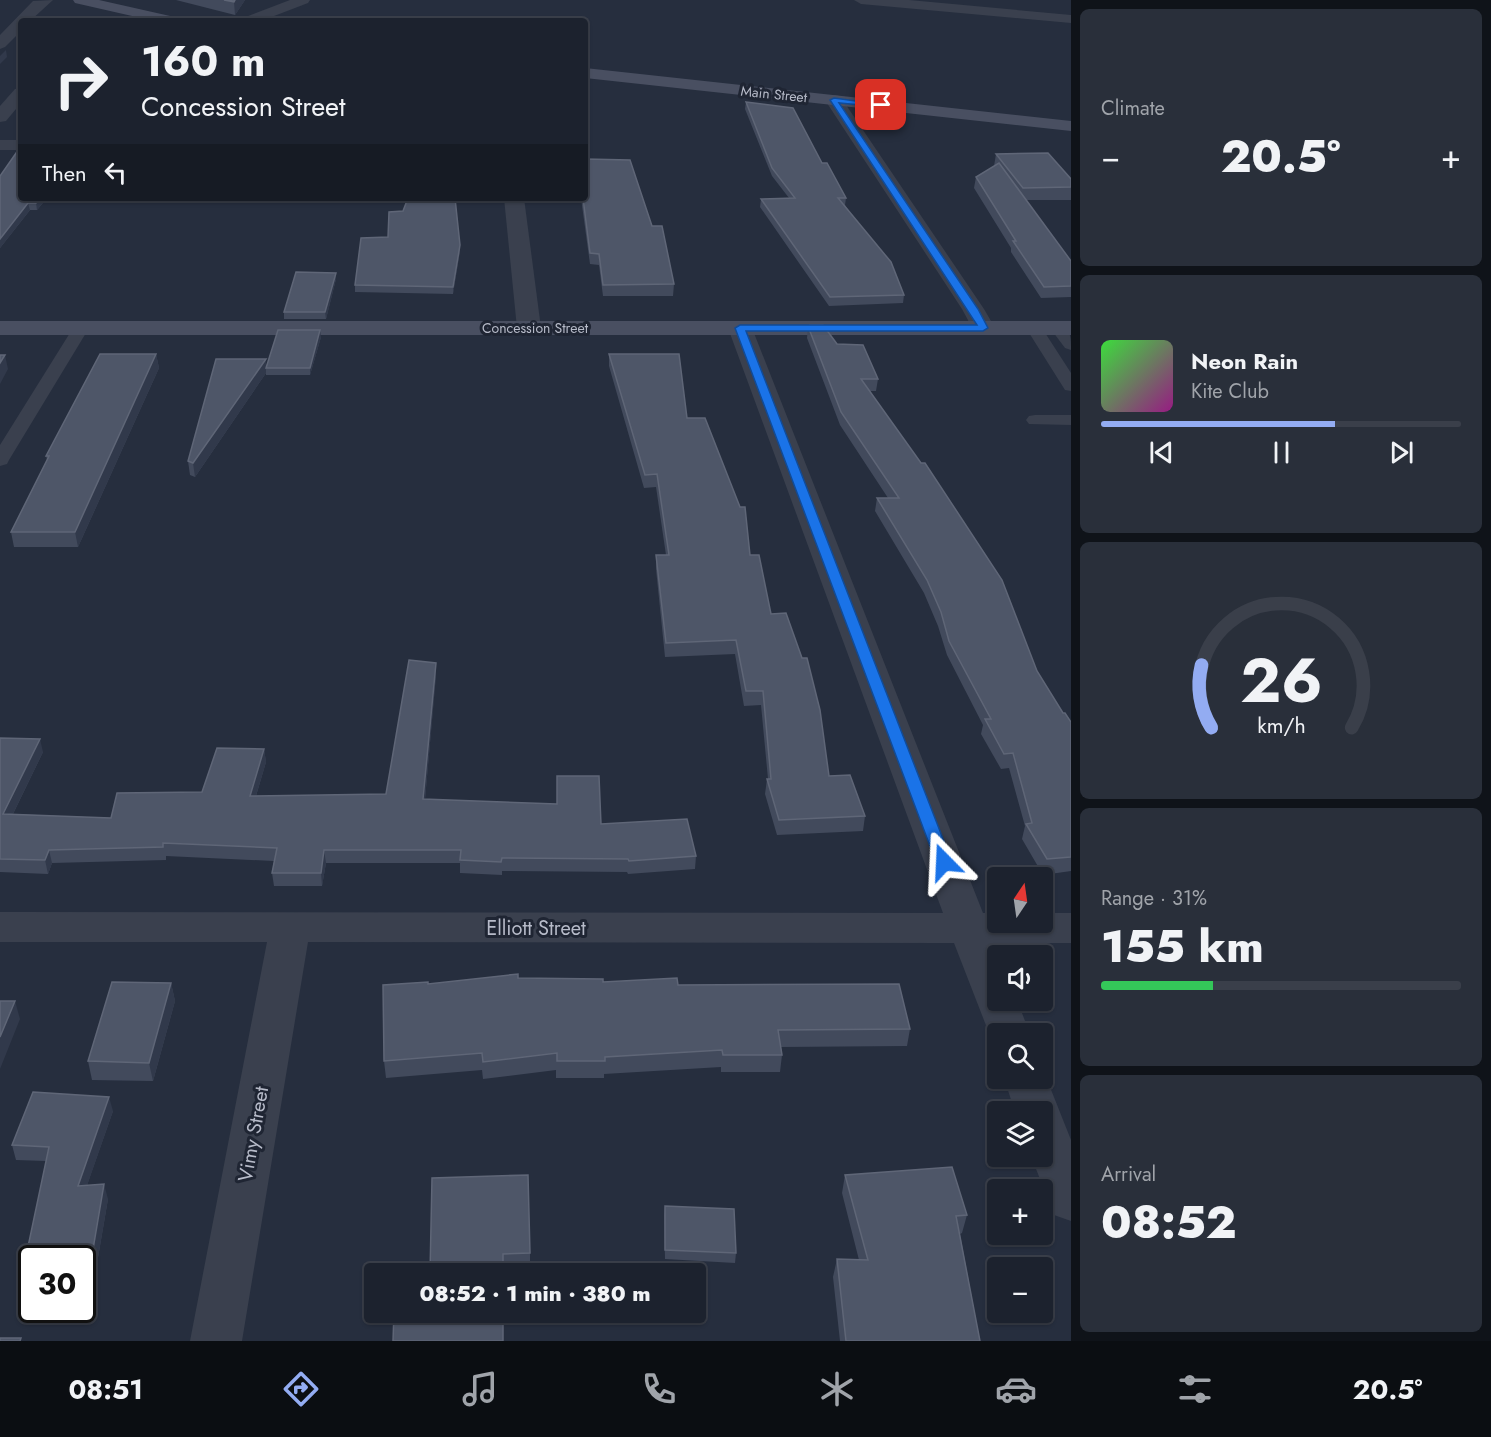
<!DOCTYPE html>
<meta charset="utf-8">
<style>
body{margin:0;font-family:Jost,sans-serif;background:#292f3a;color:#f1f3f6;height:100vh;display:flex;flex-direction:column;font-size:22px;white-space:nowrap}
*{box-sizing:border-box;margin:0}
p{font-size:20px;color:#a0a4aa}
.icon{flex:none;width:33px;height:33px;fill:none;stroke:currentColor;stroke-width:2;stroke-linecap:round;stroke-linejoin:round}
.map{position:relative;flex:1;overflow:hidden}
.details{display:flex;flex-direction:column;gap:9px;padding:9px;background:#0f1319;width:420px}
.details>*{flex:none}
.guide{position:absolute;left:18px;top:18px;width:570px;height:183px;border-radius:6px;box-shadow:0 2px 4px #0004,0 0 0 2px #3a3f4a;background:#1c222e;color:#f1f3f6;overflow:hidden}
.needle{width:39px;rotate:13deg}
.tools{position:absolute;left:987px;top:867px;display:grid;gap:12px}
.tools a{display:grid;place-items:center;width:66px;height:66px;border-radius:6px;background:#1c222e;box-shadow:0 2px 4px #0004,0 0 0 2px #3a3f4a;font-size:30px}
.speed{position:absolute;left:18px;top:1245px;display:flex;gap:12px;font-size:30px;font-weight:700;text-align:center}
.speed>*{display:grid;place-content:center;width:78px;height:78px;border-radius:50%;background:#1c222e;box-shadow:0 2px 4px #0004,0 0 0 2px #3a3f4a;line-height:1}
.speed .limit{border:3px solid #111;border-radius:9px;background:#fff;color:#111}
.pin{position:absolute;display:grid;place-items:center;width:51px;height:51px;color:#fff;margin:-26px;border-radius:12px;box-shadow:0 3px 9px #0006}
.me{position:absolute;width:66px;margin:-33px;rotate:339deg;stroke-linejoin:round;filter:drop-shadow(0 0 4px #0008)}
.turn{display:flex;align-items:center;gap:21px;height:126px;padding:0 24px;font-size:27px}
.turn .icon{width:78px;height:78px;stroke-width:2.5}
.turn b{display:block;font-size:42px;line-height:51px}
.then{display:flex;align-items:center;height:57px;padding:0 24px;background:#0003;gap:12px;font-size:22px}
.big{font-size:45px;font-weight:800;line-height:1.1}
.details .widget{flex:1;display:flex;flex-direction:column;justify-content:center;gap:9px;min-width:0;padding:0 21px;border-radius:9px;background:#292f3a}
.details .dial{align-items:center;gap:0}
.dial svg{height:156px;overflow:visible;fill:none;stroke:#3a3f4a;stroke-width:7;stroke-linecap:round;text-anchor:middle}
.dial text{fill:#f1f3f6;stroke:none}
.song{display:flex;align-items:center;gap:18px}
.cover{width:72px;height:72px;border-radius:9px;background:linear-gradient(135deg,hsl(120 70% 55%),hsl(310 70% 35%))}
.played{height:6px;border-radius:3px;background:linear-gradient(90deg,#93acf2 65%,#3a3f4a 65%)}
.keys{display:flex;justify-content:space-around;direction:ltr}
.heat{display:flex;justify-content:space-between;align-items:center;font-size:33px;direction:ltr}
.charge{height:9px;border-radius:4px;background:linear-gradient(90deg,#34c759 31%,#3a3f4a 0)}
.trip{position:absolute;left:364px;top:1263px;width:342px;height:60px;border-radius:6px;background:#1c222e;box-shadow:0 2px 4px #0004,0 0 0 2px #3a3f4a;font-weight:800;line-height:60px;text-align:center}
.dock{display:flex;height:96px;justify-content:space-around;align-items:center;background:#0b0e12;color:#a0a4aa}
.dock .icon{width:42px;height:42px}
.dock .on{color:#93acf2}
.dock b{font-size:27px;color:#f1f3f6}
main{display:flex;flex:1;min-height:0}
.map>svg:first-child{display:block}
.lines{fill:none;stroke-linecap:round;stroke-linejoin:round}
.service{fill:#3a404e;fill-rule:evenodd}
.minor{fill:#3a404e;fill-rule:evenodd}
.secondary{fill:#494f61;fill-rule:evenodd}
.wall{fill:#424a5c}
.shaded-wall{fill:#31394b}
.building{fill:#4e5668;stroke:#5f6677;stroke-width:1.5}
.route{fill:#1a73e8;stroke:#114b97;stroke-width:1.5}
.labels{text-anchor:middle;stroke-width:6;stroke-linejoin:round;paint-order:stroke}
.far-street-label{font-size:14px;fill:#b7bbc9;stroke:#1f2533}
.near-street-label{font-size:20px;fill:#b7bbc9;stroke:#1f2533}
</style>
<main>
<div class="map">
<svg width="1071" height="1341" viewBox="0 0 1071 1341">
<rect width="100%" height="100%" fill="#262e3e"/>
<g class="lines">
<!-- service -->
<g class="service">
<polygon points="81,323 89,328 9,460 7,464 0,466 0,445 73,328"/>
<polygon points="1034,323 1040,325 1071,373 1071,391 1065,390 1026,328"/>
<path d="M1058 323C1071 327 1071 338 1071 350L1065 348 1050 328Z"/>
<polygon points="1035,415 1071,415 1071,425 1029,424 1026,420 1029,416"/>
</g>
<!-- minor -->
<g class="minor">
<polygon points="53,0 30,21 21,21 21,31 5,47 0,49 0,35 33,1"/>
<polygon points="290,0 310,0 308,3 261,21 241,21 243,18"/>
<polygon points="854,0 909,0 1071,15 1071,23 861,4"/>
<polygon points="21,88 21,103 6,121 0,122 0,106 15,89"/>
<polygon points="834,95 840,96 984,309 995,328 991,333 983,335 975,333 962,309 825,100 828,96"/>
<rect x="0" y="140" width="21" height="10"/>
<polygon points="504,198 524,198 541,328 537,333 529,335 521,333 517,328"/>
<polygon points="740,321 748,323 752,328 983,913 998,913 998,922 1042,922 1042,913 1071,913 1071,943 995,943 1000,956 998,956 998,1000 1017,1000 1030,1034 998,1034 998,1047 994,1046 954,943 308,942 242,1341 190,1341 267,942 0,942 0,912 943,913 728,328 732,323"/>
<polygon points="1042,1067 1071,1140 1071,1221 1054,1215 1031,1156 1042,1156 1042,1112 1015,1112 1004,1078 1042,1078"/>
</g>
<!-- secondary -->
<g class="secondary">
<polygon points="73,0 99,0 179,18 181,21 154,21 75,3"/>
<polygon points="585,68 1071,121 1071,131 585,78"/>
<rect x="0" y="321" width="1071" height="14"/>
</g>
</g>
<!-- wall -->
<g class="wall">
<polygon points="176,0 245,0 235,15"/>
<polygon points="746,102 822,163 846,198 845,205 904,295 903,303 829,306 760,207 761,199 789,198 772,176 745,109"/>
<polygon points="996,154 1071,179 1071,200 1026,200 1071,261 1071,297 1041,298 1011,252 1011,248 974,188 976,177 994,166"/>
<polygon points="0,176 21,198 47,198 37,210 30,210 0,248"/>
<polygon points="581,198 585,198 652,226 674,284 673,296 603,296 599,265 590,264"/>
<polygon points="403,211 460,251 453,294 355,292 355,285 388,237"/>
<polygon points="336,279 326,319 284,319 284,312"/>
<polygon points="808,326 837,344 878,379 876,391 870,391 1037,671 1063,713 1071,722 1071,871 1043,875 1022,839 1025,826 1009,768 1001,769 981,734 983,725 947,655 938,626 924,593 875,511 877,498 888,498 840,425 807,338"/>
<polygon points="321,337 310,375 266,375 266,373 195,477 190,475 188,461 266,365"/>
<polygon points="156,354 159,368 78,547 14,547 11,532 47,460 46,456"/>
<polygon points="609,354 687,418 750,555 829,776 865,816 863,831 777,835 765,794 767,779 768,779 761,705 744,706 735,654 665,657 656,569 656,555 666,555 656,487 644,488 609,366"/>
<polygon points="436,675 425,799 601,824 696,856 695,869 628,874 627,872 502,871 502,875 460,873 460,863 326,863 322,886 274,886 272,873 274,861 166,856 166,860 52,863 48,874 0,872 0,738 43,752 13,814 111,818 202,792 264,749 266,762 256,796 386,794"/>
<polygon points="518,978 678,985 910,1029 907,1046 781,1047 782,1055 780,1072 721,1072 721,1067 604,1074 604,1078 556,1078 556,1070 483,1079 482,1070 386,1078 384,1061 428,984"/>
<polygon points="171,983 175,1001 153,1081 92,1080 88,1061"/>
<polygon points="113,1111 87,1185 108,1199 94,1281 82,1282 82,1258 32,1258 32,1296 26,1294 21,1280 46,1161 16,1160 12,1145"/>
<polygon points="845,1175 967,1215 962,1233 960,1234 980,1341 840,1341 833,1277 837,1259 859,1260 842,1193"/>
<polygon points="432,1178 530,1253 530,1271 503,1272"/>
<polygon points="665,1206 736,1253 735,1263 665,1259 664,1215"/>
</g>
<!-- shaded-wall -->
<g class="shaded-wall">
<polygon points="235,0 245,0 235,15 234,2"/>
<polygon points="6,50 7,57 0,64 0,56"/>
<polygon points="40,198 47,198 37,210 36,203"/>
<polygon points="28,203 30,210 0,248 0,239"/>
<polygon points="460,245 460,251 453,294 453,287"/>
<polygon points="336,273 336,279 326,319 325,312"/>
<polygon points="320,330 321,337 310,375 310,368"/>
<polygon points="156,354 159,368 78,547 75,532"/>
<polygon points="5,355 8,369 0,384 0,363"/>
<polygon points="266,359 266,373 195,477 193,463"/>
<polygon points="436,663 436,675 424,811 423,799"/>
<polygon points="40,739 43,752 7,826 3,814"/>
<polygon points="264,749 266,762 252,809 250,796"/>
<polygon points="49,850 52,863 48,874 45,860"/>
<polygon points="324,850 326,863 322,886 321,873"/>
<polygon points="171,983 175,1001 153,1081 149,1063"/>
<polygon points="15,1001 20,1019 0,1069 0,1037"/>
<polygon points="109,1097 113,1111 82,1200 78,1186"/>
<polygon points="104,1184 108,1199 94,1281 90,1267"/>
</g>
<!-- building -->
<g class="building">
<polygon points="224,0 235,0 234,2"/>
<polygon points="746,102 793,108 822,163 827,163 846,198 838,198 891,262 904,295 830,297 761,199 795,198 772,168"/>
<polygon points="21,146 21,198 40,198 36,203 28,203 0,239 0,176"/>
<polygon points="1048,153 1071,179 1071,187 1023,188 996,154"/>
<polygon points="585,159 630,160 652,226 662,226 674,284 603,285 599,254 590,253 583,198 585,198"/>
<polygon points="999,163 1071,261 1071,286 1044,287 1013,241 1016,241 976,177"/>
<polygon points="408,198 455,198 460,245 453,287 355,285 361,238 388,237 389,212 403,211"/>
<polygon points="296,272 336,273 325,312 284,312"/>
<polygon points="810,325 823,325 837,344 863,345 878,379 861,379 921,463 925,463 1002,580 1037,671 1063,713 1065,713 1071,722 1071,857 1047,859 1026,824 1032,823 1013,753 1004,754 985,719 991,719 949,641 941,612 927,580 877,498 899,498 841,412 808,326"/>
<polygon points="278,330 320,330 310,368 266,368"/>
<polygon points="100,354 156,354 75,532 11,532 49,456 46,456"/>
<polygon points="609,354 679,354 687,418 705,418 740,507 745,507 750,555 759,555 771,614 786,613 802,658 807,658 820,710 829,776 850,775 865,816 779,820 767,779 771,779 763,691 746,691 736,640 666,643 656,555 669,555 657,474 645,475"/>
<polygon points="0,355 5,355 0,363"/>
<polygon points="216,359 266,359 193,463 188,461"/>
<polygon points="409,660 436,663 423,799 557,804 557,776 599,776 601,824 687,819 696,856 629,861 628,859 502,858 501,862 460,860 461,850 324,850 321,873 272,873 277,848 163,843 163,847 49,850 45,860 0,859 0,738 40,739 3,814 111,818 117,793 202,792 217,748 264,749 250,796 386,794"/>
<polygon points="518,974 518,978 603,979 603,982 677,978 678,985 899,984 910,1029 778,1030 782,1055 723,1055 722,1050 605,1057 605,1061 557,1061 557,1053 483,1062 482,1053 384,1061 383,985 428,982 428,984"/>
<polygon points="112,982 171,983 149,1063 88,1061"/>
<polygon points="0,1001 15,1001 0,1037"/>
<polygon points="33,1092 109,1097 78,1186 104,1184 90,1267 82,1267 82,1258 32,1258 32,1283 21,1280 49,1147 12,1145"/>
<polygon points="952,1167 967,1215 956,1216 980,1341 846,1341 837,1259 868,1260 845,1175"/>
<polygon points="528,1175 530,1253 503,1254 503,1274 430,1274 432,1178"/>
<polygon points="665,1206 734,1209 736,1253 665,1250"/>
<polygon points="394,1312 503,1312 503,1341 393,1341"/>
<polygon points="0,1338 21,1338 20,1341 0,1341"/>
</g>
<!-- route -->
<polygon class="route" points="834,98 885,105 881,107 839,103 978,309 988,328 983,331 746,331 952,862 950,866 939,866 936,862 735,328 740,325 977,325 830,100"/>
<g class="labels">
<!-- far-street labels -->
<g class="far-street-label">
<text transform="translate(774 94) rotate(6)" y="5">Main Street</text>
<text x="535" y="333">Concession Street</text>
</g>
<!-- near-street labels -->
<g class="near-street-label">
<text x="536" y="935">Elliott Street</text>
<text transform="translate(253 1134) rotate(-80)" y="7">Vimy Street</text>
</g>
</g>
</svg>
<div class="tools">
<a><svg class="needle" viewBox="-14 -14 28 28"><path d="M0-13l5 13h-10z" fill="#e53935"/><path d="M0 13l5-13h-10z" fill="#a0a4aa"/></svg></a>
<a><svg class="icon" aria-label="sound" viewBox="0 0 24 24"><path d="M4 9h4l5-4v14l-5-4H4zM17 9q2 3 0 6"/></svg></a>
<a><svg class="icon" aria-label="search" viewBox="0 0 24 24"><circle cx="10" cy="10" r="6"/><path d="M15 15l6 6"/></svg></a>
<a><svg class="icon" aria-label="layers" viewBox="0 0 24 24"><path d="M12 4l9 5-9 5-9-5zM3 14l9 5 9-5"/></svg></a>
<a>+</a>
<a>−</a>
</div>
<div class="speed"><div class="limit">30</div></div>
<div class="pin" style="left:881px;top:105px;background:#d93025"><svg class="icon" aria-label="arrive" viewBox="0 0 24 24"><path d="M6 21V4h12l-3 4 3 4H6"/></svg></div>
<svg class="me" style="left:944px;top:862px" viewBox="-20 -20 40 40"><path d="M0-17L14 15 0 8-14 15z" fill="#1a73e8" stroke="#fff" stroke-width="4"/></svg>
<div class="trip">08:52 · 1 min · 380 m</div>
<div class="guide">
<div class="turn"><svg class="icon" aria-label="right" viewBox="0 0 24 24"><path d="M7 20v-9h11M14 6l5 5-5 5"/></svg><div><b>160 m</b>Concession Street</div></div>
<div class="then">Then<svg class="icon" aria-label="left" viewBox="0 0 24 24"><path d="M17 20v-9H6M10 6l-5 5 5 5"/></svg></div>
</div>
</div>
<section class="details">
<div class="widget"><p>Climate</p>
<div class="heat"><a>−</a><b class="big">20.5°</b><a>+</a></div>
</div>
<div class="widget">
<div class="song"><i class="cover"></i><div><b>Neon Rain</b><p>Kite Club</p></div></div>
<div class="played"></div>
<div class="keys"><svg class="icon" aria-label="previous" viewBox="0 0 24 24"><path d="M18 5L8 12l10 7zM5 5v14"/></svg><svg class="icon" aria-label="pause" viewBox="0 0 24 24"><path d="M8 5v14M16 5v14"/></svg><svg class="icon" aria-label="next" viewBox="0 0 24 24"><path d="M6 5l10 7-10 7zM19 5v14"/></svg></div>
</div>
<div class="widget dial"><svg viewBox="0 0 100 80">
<path d="M14 69A42 42 0 1 1 86 69"/>
<path d="M14 69A42 42 0 0 1 9 37" stroke="#93acf2"/>
<text x="50" y="56" font-size="32" font-weight="700">26</text>
<text x="50" y="72" font-size="11">km/h</text>
</svg></div>
<div class="widget"><p>Range · 31%</p><b class="big">155 km</b><div class="charge"></div></div>
<div class="widget"><p>Arrival</p><b class="big">08:52</b></div>
</section>
</main>
<nav class="dock">
<b>08:51</b>
<svg class="icon on" aria-label="directions" viewBox="0 0 24 24"><path d="M12 3l9 9-9 9-9-9zM9 14v-3h6M13 9l2 2-2 2"/></svg>
<svg class="icon" aria-label="music" viewBox="0 0 24 24"><path d="M9 18V5l10-2v13"/><circle cx="6" cy="18" r="3"/><circle cx="16" cy="16" r="3"/></svg>
<svg class="icon" aria-label="phone" viewBox="0 0 24 24"><path d="M5 4h4l2 5-3 2q2 4 5 5l2-3 5 2v4C11 20 4 13 5 4z"/></svg>
<svg class="icon" aria-label="climate" viewBox="0 0 24 24"><path d="M12 3v18M4 7l16 10M4 17L20 7"/></svg>
<svg class="icon" aria-label="car" viewBox="0 0 24 24"><path d="M5 17H2v-5l4-1 3-4h7l3 4 3 1v5h-3M9 17h6M6 11h13"/><circle cx="7" cy="17" r="2"/><circle cx="17" cy="17" r="2"/></svg>
<svg class="icon" aria-label="filters" viewBox="0 0 24 24"><path d="M4 7h16M4 17h16"/><circle cx="9" cy="7" r="2"/><circle cx="15" cy="17" r="2"/></svg>
<b>20.5°</b>
</nav>
